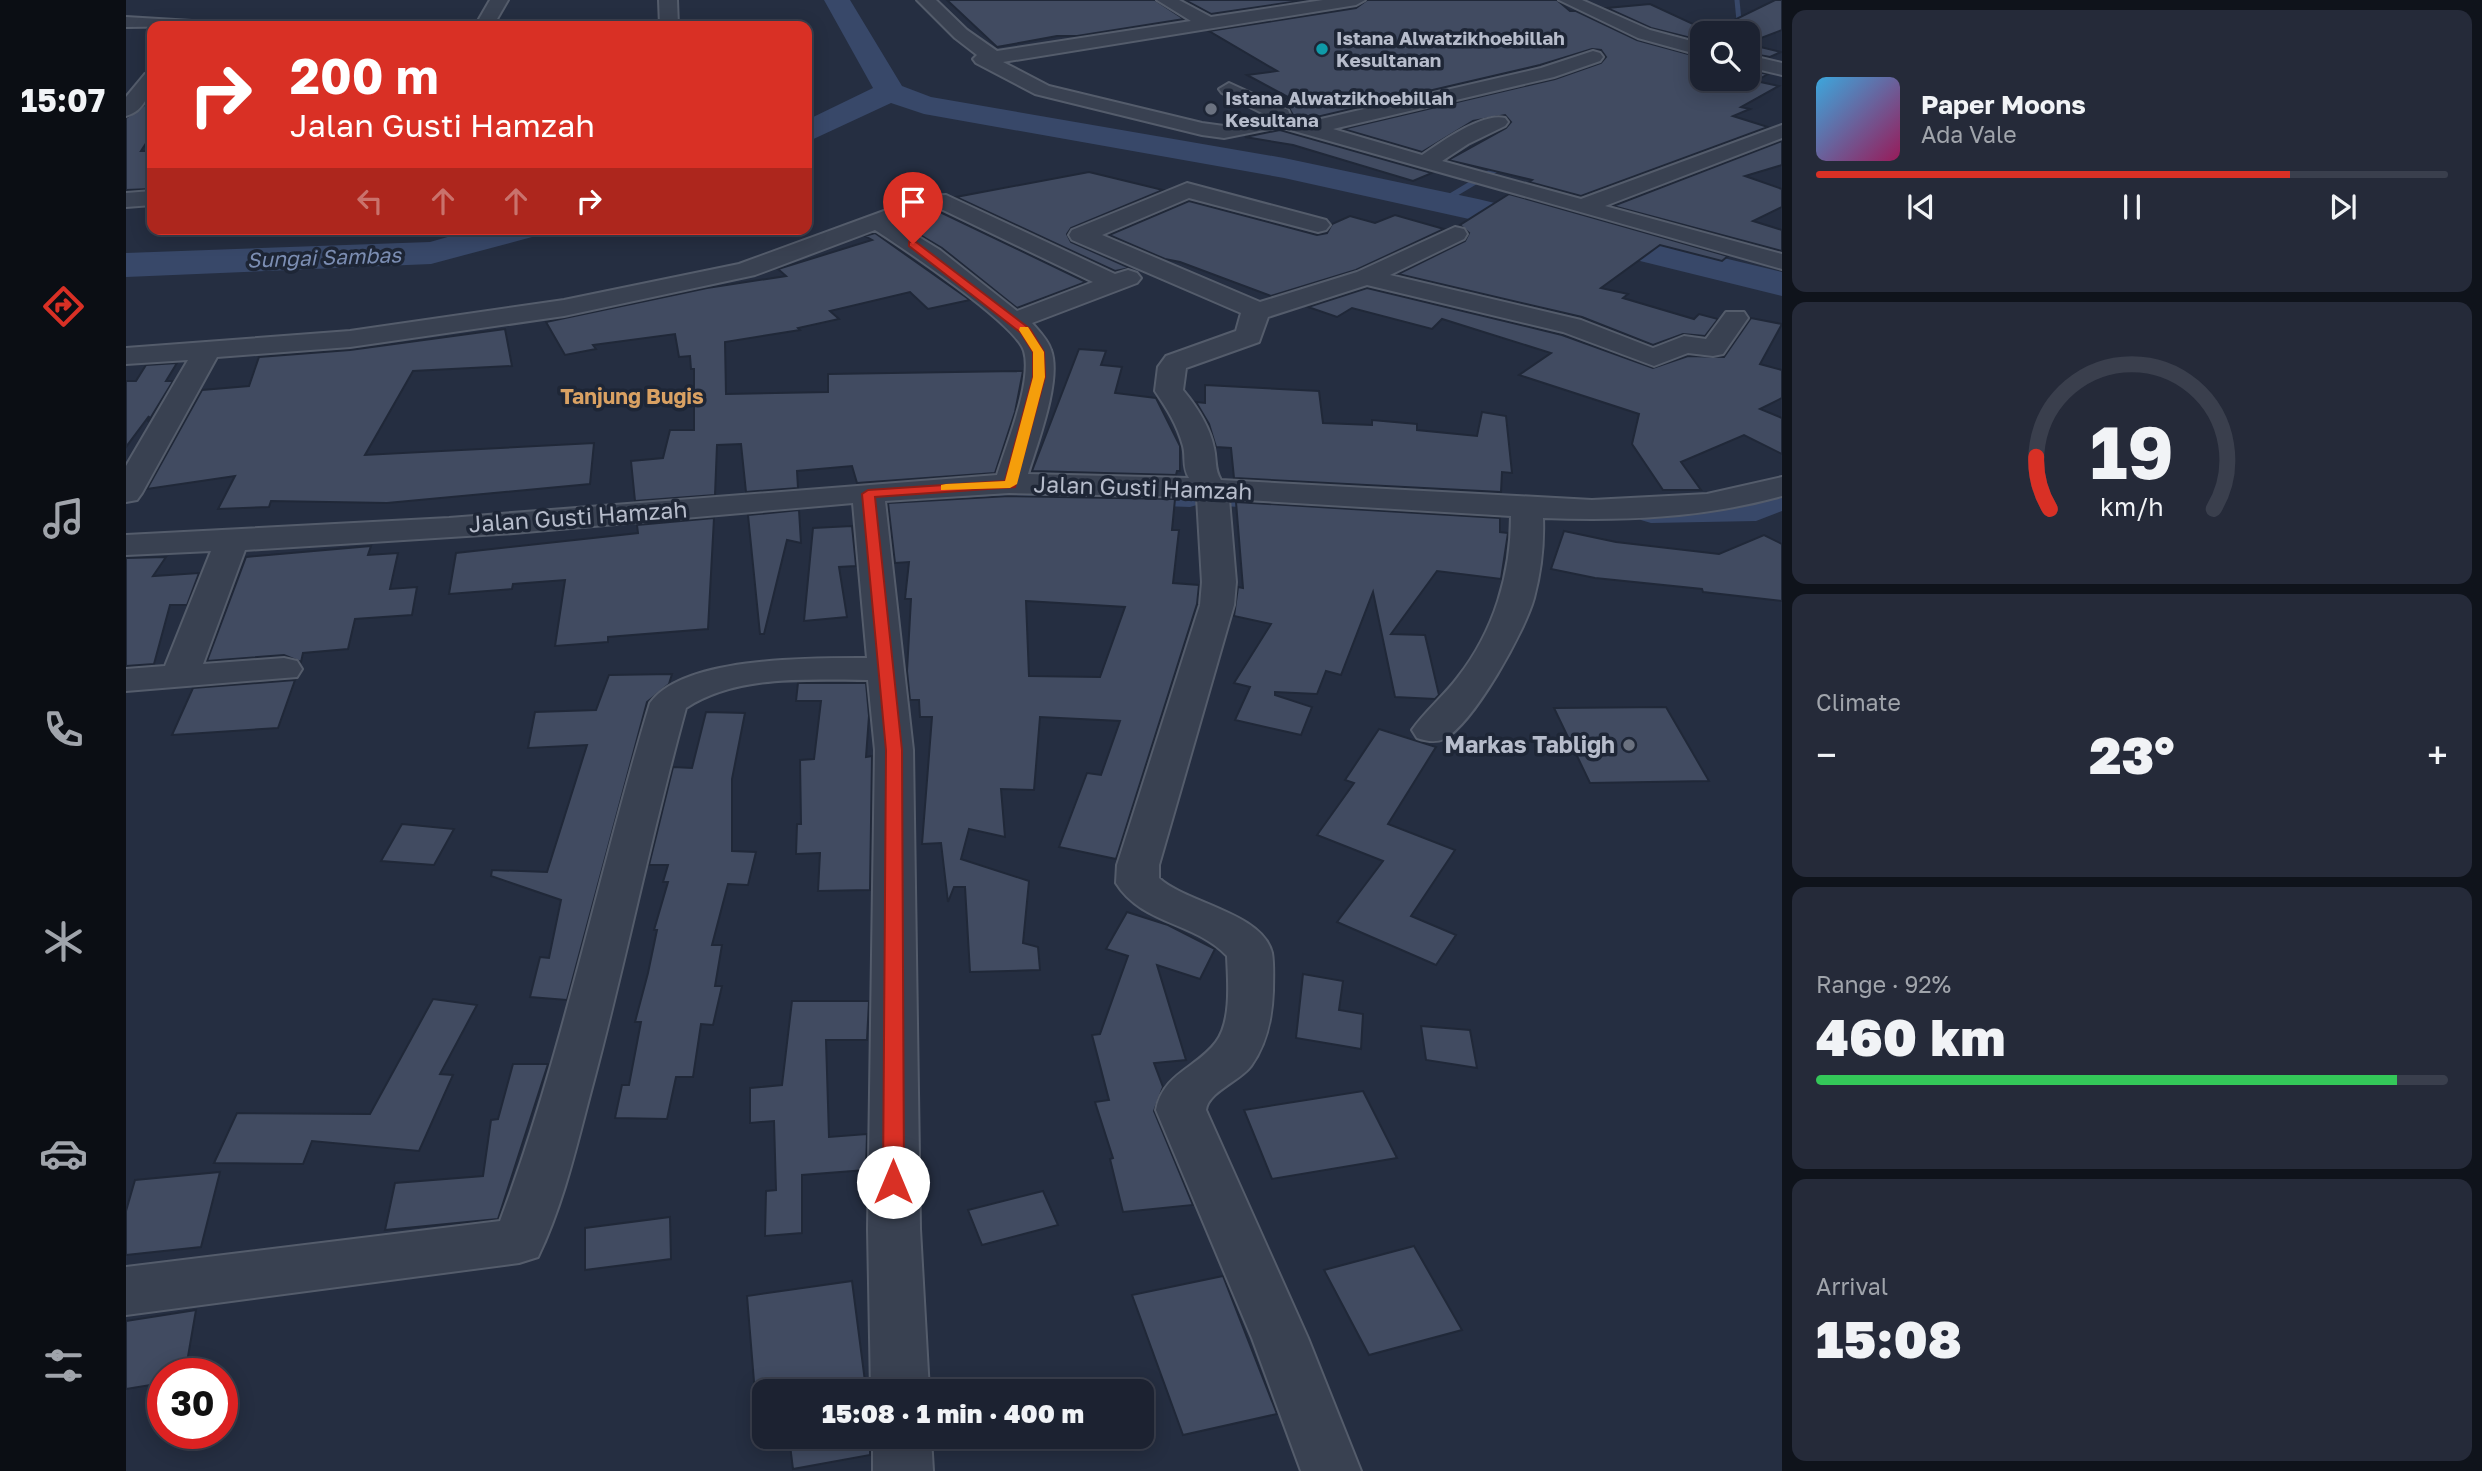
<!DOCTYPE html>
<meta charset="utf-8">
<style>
body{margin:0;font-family:"Golos Text",sans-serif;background:#252a39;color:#f1f3f6;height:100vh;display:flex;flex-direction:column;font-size:26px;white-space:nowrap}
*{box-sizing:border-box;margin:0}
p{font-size:23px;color:#a0a4ab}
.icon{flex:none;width:38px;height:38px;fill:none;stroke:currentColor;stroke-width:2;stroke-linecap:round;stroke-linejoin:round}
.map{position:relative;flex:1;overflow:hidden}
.panel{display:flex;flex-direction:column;gap:10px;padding:10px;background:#0f131b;width:700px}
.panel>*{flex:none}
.banner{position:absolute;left:21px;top:21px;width:665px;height:214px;border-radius:14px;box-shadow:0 4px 18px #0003,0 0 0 2px #3a3f4d;background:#d93025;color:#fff;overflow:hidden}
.buttons{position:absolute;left:1564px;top:21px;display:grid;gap:14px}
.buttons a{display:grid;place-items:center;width:70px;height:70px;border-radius:14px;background:#1c2231;box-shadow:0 4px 18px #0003,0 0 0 2px #3a3f4d;font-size:35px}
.speed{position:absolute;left:21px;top:1358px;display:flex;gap:14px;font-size:35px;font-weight:700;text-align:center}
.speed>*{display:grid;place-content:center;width:91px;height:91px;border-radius:50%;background:#1c2231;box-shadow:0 4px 18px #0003,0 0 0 2px #3a3f4d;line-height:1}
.speed .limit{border:10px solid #d22;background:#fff;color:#111}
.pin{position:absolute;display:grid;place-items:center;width:60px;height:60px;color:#fff;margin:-72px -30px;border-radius:50% 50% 50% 0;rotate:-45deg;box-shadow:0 0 7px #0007}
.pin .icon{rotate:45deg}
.me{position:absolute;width:77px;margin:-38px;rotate:0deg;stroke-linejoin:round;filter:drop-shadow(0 0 5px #0008)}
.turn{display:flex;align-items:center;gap:24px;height:147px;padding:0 28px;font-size:32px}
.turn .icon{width:91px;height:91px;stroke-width:2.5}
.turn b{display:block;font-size:49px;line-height:60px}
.lanes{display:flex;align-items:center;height:66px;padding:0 28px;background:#0003;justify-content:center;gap:35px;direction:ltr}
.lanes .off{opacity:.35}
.big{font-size:52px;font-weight:800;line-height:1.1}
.panel .card{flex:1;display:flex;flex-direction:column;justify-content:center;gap:10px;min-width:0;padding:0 24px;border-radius:14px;background:#252a39}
.panel .dial{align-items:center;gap:0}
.dial svg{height:182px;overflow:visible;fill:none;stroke:#3a3f4d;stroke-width:7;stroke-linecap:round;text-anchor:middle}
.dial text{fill:#f1f3f6;stroke:none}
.song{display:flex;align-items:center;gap:21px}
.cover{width:84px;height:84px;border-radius:10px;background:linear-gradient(135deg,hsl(200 70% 55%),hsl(330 70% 35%))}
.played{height:7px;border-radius:4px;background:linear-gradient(90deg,#d93025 75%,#3a3f4d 75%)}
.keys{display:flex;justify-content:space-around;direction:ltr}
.heat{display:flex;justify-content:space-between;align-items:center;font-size:38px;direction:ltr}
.charge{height:10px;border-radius:5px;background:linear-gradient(90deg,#34c759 92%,#3a3f4d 0)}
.trip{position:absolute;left:626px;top:1379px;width:402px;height:70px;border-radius:14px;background:#1c2231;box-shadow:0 4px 18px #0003,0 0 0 2px #3a3f4d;font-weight:800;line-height:70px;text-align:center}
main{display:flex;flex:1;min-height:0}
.tab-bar{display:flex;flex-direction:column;width:126px;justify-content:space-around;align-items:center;background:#0b0e14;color:#a0a4ab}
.tab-bar .icon{width:49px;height:49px}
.tab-bar .active{color:#d93025}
.tab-bar b{font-size:32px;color:#f1f3f6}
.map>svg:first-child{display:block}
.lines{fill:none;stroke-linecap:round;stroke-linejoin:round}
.stream-far1{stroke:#384869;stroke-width:5}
.stream{stroke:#384869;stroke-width:6}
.canal{fill:#384869;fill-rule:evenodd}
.river{fill:#384869;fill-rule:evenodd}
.building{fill:#414b61;stroke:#202838;stroke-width:2;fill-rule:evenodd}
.minor-casing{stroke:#545c6b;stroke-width:4}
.minor{fill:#394151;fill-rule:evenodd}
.route{fill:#d93025;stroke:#8d1f18;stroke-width:2}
.slow{fill:#f59e0b}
.culture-dot{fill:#0f9aa8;stroke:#1e2636;stroke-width:2.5}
.worship-dot{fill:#6b7280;stroke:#1e2636;stroke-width:2.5}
.labels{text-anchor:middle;stroke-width:7;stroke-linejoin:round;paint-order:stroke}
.far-poi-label{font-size:19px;font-weight:bold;fill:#b6bccb;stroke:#1e2636;text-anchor:start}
.far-water-label{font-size:21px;font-style:italic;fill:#7c8eb3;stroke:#1e2636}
.far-quarter-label{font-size:21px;font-weight:bold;fill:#d9a163;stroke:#1e2636}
.street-label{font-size:23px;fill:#b6bccb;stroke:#1e2636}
.poi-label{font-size:23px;font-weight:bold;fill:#b6bccb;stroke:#1e2636;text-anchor:end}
</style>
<main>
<nav class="tab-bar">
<b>15:07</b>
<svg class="icon active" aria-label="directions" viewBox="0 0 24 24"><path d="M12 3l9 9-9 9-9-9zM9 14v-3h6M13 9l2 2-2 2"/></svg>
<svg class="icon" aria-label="music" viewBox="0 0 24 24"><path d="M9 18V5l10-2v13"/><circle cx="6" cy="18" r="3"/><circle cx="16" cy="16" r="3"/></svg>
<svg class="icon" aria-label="phone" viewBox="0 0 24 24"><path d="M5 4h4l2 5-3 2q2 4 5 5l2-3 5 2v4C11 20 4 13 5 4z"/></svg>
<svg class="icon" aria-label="climate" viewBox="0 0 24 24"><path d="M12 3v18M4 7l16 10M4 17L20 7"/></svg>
<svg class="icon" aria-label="car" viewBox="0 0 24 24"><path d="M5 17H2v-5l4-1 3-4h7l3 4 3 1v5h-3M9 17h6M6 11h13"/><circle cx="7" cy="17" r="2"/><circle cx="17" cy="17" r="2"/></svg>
<svg class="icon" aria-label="filters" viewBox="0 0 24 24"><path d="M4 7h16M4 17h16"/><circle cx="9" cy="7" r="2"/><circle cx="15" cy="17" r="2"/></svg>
</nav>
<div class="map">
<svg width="1656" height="1471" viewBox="0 0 1656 1471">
<rect width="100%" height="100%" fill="#252e41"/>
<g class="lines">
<!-- stream-far1 -->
<g class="stream-far1">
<polyline points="1591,33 1613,21 1611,0"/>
<polyline points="1526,51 1577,39"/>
<polyline points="1369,170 1379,164"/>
</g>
<!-- stream -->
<polyline class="stream" points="1315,202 1372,168"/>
<!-- canal -->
<g class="canal">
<polygon points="833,483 1064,489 1074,492 1078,498 1074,504 1064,507 823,498 819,492 823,486"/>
<polygon points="1109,491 1182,494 1192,497 1196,503 1192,509 1182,512 1099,506 1095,500 1099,494"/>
<polygon points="1656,492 1656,511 1630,521 1525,523 1515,520 1510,514 1515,508 1525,505 1626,503"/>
</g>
<!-- river -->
<g class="river">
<polygon points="698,0 724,0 776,86 805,97 1158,158 1352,199 1656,272 1656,296 1352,221 1158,178 798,114 765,103 681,142 681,120 747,88"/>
<polygon points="350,229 411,229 406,237 305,264 0,277 0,253 304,242"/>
</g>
</g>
<!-- building -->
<g class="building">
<polygon points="821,0 1029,0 1058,19 951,36 931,36 871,47"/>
<polygon points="1059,0 1180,0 1085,14"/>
<polygon points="1241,0 1431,0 1444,11 1450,11 1511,40 1577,58 1577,79 1622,79 1622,70 1642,74 1630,81 1653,86 1615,107 1624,109 1607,116 1642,127 1455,196 1403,182 1406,180 1322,160 1380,128 1385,122 1379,115 1347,121 1296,152 1217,129 1429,79 1475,63 1480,57 1475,50 1466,49 1414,65 1182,119 1167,115 1163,108 1154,104 1162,97 1121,75 1151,71 1083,31 1230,8"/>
<polygon points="1649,0 1656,0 1656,30 1622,43 1622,33 1577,33 1577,41 1525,28 1481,8 1524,4 1584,32"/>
<polygon points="1622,44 1655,52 1644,57 1622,53"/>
<polygon points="20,104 26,104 26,134 15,151 26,151 26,189 0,190 0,118"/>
<polygon points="1154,130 1306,173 1287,181 1167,145 1119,137"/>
<polygon points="1656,141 1656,165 1619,176 1656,189 1656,207 1627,221 1656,230 1656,251 1487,206"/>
<polygon points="963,172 1037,190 945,228 941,234 945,242 1004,268 989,271 830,197"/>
<polygon points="1383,194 1602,256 1596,261 1534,245 1475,288 1502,294 1497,298 1568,319 1573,314 1592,319 1579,336 1557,334 1527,345 1456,317 1272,274 1339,241 1343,233 1334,225"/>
<polygon points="1063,201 1191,235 1201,233 1206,224 1224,216 1249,223 1269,215 1318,229 1230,270 1145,296 1054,262 1039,259 983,235"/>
<polygon points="809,211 814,212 960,282 891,308 816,248 776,224"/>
<polygon points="749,233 844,300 802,309 784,292 704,311 713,319 672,328 674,330 599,342 600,394 702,392 702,374 897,371 889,412 869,473 731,483 726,466 671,471 672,488 620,492 615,444 591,445 589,495 509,501 505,461 537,458 544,430 568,430 568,369 565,369 564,356 553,357 549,334 467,345 470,349 439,355 420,322 581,288 660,276 652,269 746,240 739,236"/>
<polygon points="1241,288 1436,335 1527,368 1562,356 1598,357 1625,318 1656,324 1634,364 1656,370 1656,398 1634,409 1656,418 1656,454 1618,435 1555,462 1575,490 1537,490 1506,444 1513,414 1393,375 1425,353 1316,319 1306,329 1226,308 1211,317 1182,307"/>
<polygon points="379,329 386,366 287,371 239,455 468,443 464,484 261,503 145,501 143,507 92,509 109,476 21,489 76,390 123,386 133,357 224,350"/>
<polygon points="953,349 980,351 975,365 996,367 989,393 1030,398 1054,446 1054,471 1051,471 1050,475 906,471"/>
<polygon points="51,363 40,381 47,381 22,422 23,416 0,447 0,381 10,381 20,365"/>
<polygon points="1079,385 1193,391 1197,423 1246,425 1246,420 1291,424 1291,430 1351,436 1356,412 1380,416 1386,473 1376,472 1375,492 1108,478 1105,448 1090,447 1083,424 1070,402 1079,403"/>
<path d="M883 496 1049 499 1046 530H1053L1047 583 1073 585 1071 604 990 859 933 847 961 773 975 775 994 721 914 717 908 790 875 789 879 837 843 829 835 859 903 881 897 943 912 947 914 970 844 972 839 887H828L822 902 815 843 796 844 806 717H794L793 700H784L781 671 785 599H779L783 562 769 563 762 503ZM900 601 999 607 974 677 903 676Z"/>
<polygon points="1110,502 1374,518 1374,532 1382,533 1375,579 1311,571 1265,634 1299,635 1313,695 1309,699 1269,697 1247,592 1215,675 1200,671 1191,694 1149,692 1149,695 1186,707 1175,735 1109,720 1124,687 1108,683 1145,624 1108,616 1112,587 1117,588"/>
<polygon points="673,510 675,543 661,540 638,634 634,634 622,515"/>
<polygon points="588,518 582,629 482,637 482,642 429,646 439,580 387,584 386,589 323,594 330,553 512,533 511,525"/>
<polygon points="726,526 730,566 713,567 721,617 678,621 687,528"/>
<polygon points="1438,531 1490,542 1593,554 1638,535 1656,544 1656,601 1577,592 1576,589 1469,578 1425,569"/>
<polygon points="245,546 242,555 272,553 264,589 291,587 286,615 229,619 222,649 177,653 175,662 158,655 81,661 120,557"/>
<polygon points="40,557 27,576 73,573 61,605 44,605 28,664 0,666 0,558"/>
<polygon points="546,674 543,684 521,702 441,1000 404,997 414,957 423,958 435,900 365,876 366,870 421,872 461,745 402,748 409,712 470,710 483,675"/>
<polygon points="169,680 152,728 46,735 67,688"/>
<polygon points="672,683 740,683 743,716 740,757 746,756 744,890 692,891 694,853 670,854 671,824 675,824 674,760 688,759 695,701 670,701"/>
<polygon points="1540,707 1583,781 1464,783 1428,708"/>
<polygon points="580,712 619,713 606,779 606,851 630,852 622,885 602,884 586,945 596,945 589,986 596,986 587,1025 575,1024 567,1077 550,1077 541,1119 489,1118 496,1085 503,1085 515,1022 509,1022 522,973 531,930 528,930 542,882 537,882 542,865 523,865 547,767 566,768"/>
<polygon points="1253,729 1310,747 1262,824 1329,850 1285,916 1330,935 1310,965 1211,922 1257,861 1191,835 1228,783 1219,780"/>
<polygon points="276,824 328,829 308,865 255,861"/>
<polygon points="1001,912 1042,925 1089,949 1074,979 1031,965 1060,1060 1028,1063 1037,1087 1028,1111 1067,1205 997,1212 984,1159 987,1158 969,1102 983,1100 966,1035 974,1034 1002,956 980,949"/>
<polygon points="1177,974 1217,981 1213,1010 1237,1014 1235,1049 1170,1038"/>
<polygon points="307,999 351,1005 314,1074 327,1075 293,1151 186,1141 177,1164 88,1163 111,1113 244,1114"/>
<polygon points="666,1001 743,1001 741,1040 700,1040 703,1137 741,1134 740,1170 676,1175 676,1233 639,1236 640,1191 650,1190 648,1121 624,1123 624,1088 656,1085"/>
<polygon points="1295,1026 1344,1030 1351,1068 1300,1060"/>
<polygon points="387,1064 422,1064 372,1219 259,1230 269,1183 357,1176 365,1120 372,1119"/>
<polygon points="1237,1091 1271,1158 1146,1179 1118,1110"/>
<polygon points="94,1172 75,1247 0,1255 0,1211 9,1180"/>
<polygon points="917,1191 932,1225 856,1245 842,1210"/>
<polygon points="544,1217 545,1259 459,1270 459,1228"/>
<polygon points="1288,1246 1336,1330 1243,1355 1198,1270"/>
<polygon points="1097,1276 1151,1414 1057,1435 1006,1295"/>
<polygon points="726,1281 740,1389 639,1391 639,1405 630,1406 621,1296"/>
<polygon points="70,1310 59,1374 37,1374 37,1383 0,1389 0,1321"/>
<polygon points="663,1437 744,1437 744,1455 667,1469"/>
</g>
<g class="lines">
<defs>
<g id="minor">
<polygon points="364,0 382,0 367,26 349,26"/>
<polygon points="533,0 551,0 552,26 534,26"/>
<path d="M791 0H810L841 30 871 51 1065 21 1031 0H1053L1085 17 1197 0H1239L1230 5 877 62 923 86 1076 123 1098 126 1144 117 1096 93 1093 89 1103 83 1162 110 1165 117 1182 122 1415 68 1467 51 1474 53 1477 57 1474 61 1428 77 1207 129 1296 155C1315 142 1357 112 1379 118L1382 122 1379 126 1342 144 1316 161 1455 199 1656 125V138L1479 206 1656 254V269L1154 127 1098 138 1076 135 909 94 850 63 847 59 851 55 829 38Z"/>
<polygon points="1433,0 1456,0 1524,30 1577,44 1577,56 1512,38"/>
<polygon points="0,17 66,21 75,26 0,27"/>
<polygon points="1622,55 1656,63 1656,75 1622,67"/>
<path d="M26 72C27 89 19 111 0 116V97L19 74Z"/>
<path d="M1061 183 1200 220 1204 225 1200 230 1192 232 1063 198 976 235 1134 302 1231 272 1329 227 1338 229 1341 234 1338 239 1264 275 1455 320 1527 348 1558 336 1580 339 1600 312H1618L1622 318 1597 354 1587 356 1562 353 1528 366 1437 332 1241 285 1142 317 1133 342 1060 368 1057 390C1071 407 1084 427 1088 448 1091 461 1088 469 1095 480L1466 500 1581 494 1656 477V496C1577 518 1499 521 1417 518 1418 545 1415 572 1408 598 1399 631 1348 723 1318 739 1309 743 1300 741 1291 738L1286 730C1299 711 1318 696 1332 677 1368 631 1385 574 1385 516L1103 499 1110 582 1108 605 1033 865V878C1060 903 1137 913 1146 953 1148 965 1147 979 1147 991 1146 1018 1141 1044 1125 1066 1114 1081 1082 1092 1080 1110L1182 1338 1235 1471H1175L1126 1338 1030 1110C1037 1073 1071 1068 1090 1042 1106 1021 1102 980 1101 956 1069 922 1015 924 990 883L991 865 1074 605 1076 582 1071 497 883 493 759 501 787 750 794 1229 803 1391H745L742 1229 749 750 742 680C683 680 612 674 560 708 526 831 501 956 468 1080 452 1139 439 1201 412 1257L393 1263 0 1315V1267L374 1221C437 1053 472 875 524 703 557 656 688 658 741 658L727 503 388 533 119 550 77 664 158 658 171 661 176 669 171 677 0 691V669L39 666 85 551 0 555V535L323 518 871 475C880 445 907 381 898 351 890 324 777 248 749 230L629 275 438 316 224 347 91 357 16 493 11 500 0 502V466L62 360 0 364V348L224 331 438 300 613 264 799 196 820 195 989 274 1002 270 1011 273 1015 278 1011 283 906 323C913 331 922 340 925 350 936 380 911 444 902 474L1063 478C1056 467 1060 457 1057 446 1051 424 1041 409 1029 391L1032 367 1040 356 1110 331 1115 313 946 240 943 235 946 230ZM809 208 815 209 967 282 891 311 814 250 770 223Z"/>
<polygon points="26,191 26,205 0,207 0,193"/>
<polygon points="747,1437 805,1437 807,1471 747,1471"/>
</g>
</defs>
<!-- minor casing -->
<use href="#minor" class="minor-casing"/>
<!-- minor -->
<use href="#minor" class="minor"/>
</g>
<!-- route -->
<polygon class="route" points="783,242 790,242 904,329 918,352 919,377 889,487 749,497 776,750 778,1182 775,1189 767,1191 760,1189 757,1182 760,750 736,494 742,490 879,481 907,377 907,352 895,333 783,246"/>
<!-- slow -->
<polygon class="slow" points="894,327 902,327 918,352 919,377 891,484 884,488 815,490 815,485 820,484 879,481 907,377 907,352 893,330"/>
<!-- markers -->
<circle class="culture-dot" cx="1196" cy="49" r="7"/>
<g class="worship-dot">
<circle cx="1085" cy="109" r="7"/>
<circle cx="1503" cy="745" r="7"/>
</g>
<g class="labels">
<!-- far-poi labels -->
<g class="far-poi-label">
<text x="1210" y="45">Istana Alwatzikhoebillah<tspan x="1210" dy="22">Kesultanan</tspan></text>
<text x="1099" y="105">Istana Alwatzikhoebillah<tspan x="1099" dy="22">Kesultana</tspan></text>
</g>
<!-- far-water labels -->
<g class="far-water-label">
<text transform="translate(198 258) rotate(-2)" y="7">Sungai Sambas</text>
</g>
<!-- far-quarter labels -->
<g class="far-quarter-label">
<text x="506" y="404">Tanjung Bugis</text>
</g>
<!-- street labels -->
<g class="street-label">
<text transform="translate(1017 488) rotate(2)" y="8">Jalan Gusti Hamzah</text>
<text transform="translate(452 517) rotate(-4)" y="8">Jalan Gusti Hamzah</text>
</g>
<!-- poi labels -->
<g class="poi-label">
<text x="1489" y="753">Markas Tabligh</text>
</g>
</g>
</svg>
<div class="buttons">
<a><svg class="icon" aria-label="search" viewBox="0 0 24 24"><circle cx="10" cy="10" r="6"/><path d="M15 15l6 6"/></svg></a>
</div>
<div class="speed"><div class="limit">30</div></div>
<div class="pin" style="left:787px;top:244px;background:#d93025"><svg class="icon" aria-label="arrive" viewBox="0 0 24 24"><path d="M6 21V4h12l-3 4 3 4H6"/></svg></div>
<svg class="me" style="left:767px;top:1182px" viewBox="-20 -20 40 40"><circle r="19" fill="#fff"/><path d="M0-13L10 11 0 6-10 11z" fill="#d93025"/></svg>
<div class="trip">15:08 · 1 min · 400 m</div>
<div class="banner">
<div class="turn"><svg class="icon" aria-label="right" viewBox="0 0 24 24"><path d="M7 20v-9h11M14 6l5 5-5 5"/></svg><div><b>200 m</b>Jalan Gusti Hamzah</div></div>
<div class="lanes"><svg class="icon off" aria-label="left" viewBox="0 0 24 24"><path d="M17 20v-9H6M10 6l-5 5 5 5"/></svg><svg class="icon off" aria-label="ahead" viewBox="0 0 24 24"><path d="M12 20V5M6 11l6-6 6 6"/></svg><svg class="icon off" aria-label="ahead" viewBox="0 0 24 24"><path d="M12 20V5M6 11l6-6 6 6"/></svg><svg class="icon" aria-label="right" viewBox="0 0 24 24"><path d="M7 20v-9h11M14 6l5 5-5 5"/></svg></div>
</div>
</div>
<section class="panel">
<div class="card">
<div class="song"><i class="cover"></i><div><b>Paper Moons</b><p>Ada Vale</p></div></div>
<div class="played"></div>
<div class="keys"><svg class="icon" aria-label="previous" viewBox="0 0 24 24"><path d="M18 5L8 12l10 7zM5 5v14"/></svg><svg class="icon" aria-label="pause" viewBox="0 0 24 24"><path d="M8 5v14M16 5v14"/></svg><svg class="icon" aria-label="next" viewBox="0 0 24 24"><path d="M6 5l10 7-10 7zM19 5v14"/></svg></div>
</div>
<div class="card dial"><svg viewBox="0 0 100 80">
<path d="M14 69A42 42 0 1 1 86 69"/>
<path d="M14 69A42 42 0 0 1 8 46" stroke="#d93025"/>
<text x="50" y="56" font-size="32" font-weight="700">19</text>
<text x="50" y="72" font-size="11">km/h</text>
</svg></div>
<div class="card"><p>Climate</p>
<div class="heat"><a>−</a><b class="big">23°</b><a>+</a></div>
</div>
<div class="card"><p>Range · 92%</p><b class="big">460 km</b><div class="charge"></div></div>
<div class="card"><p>Arrival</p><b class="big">15:08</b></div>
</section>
</main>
